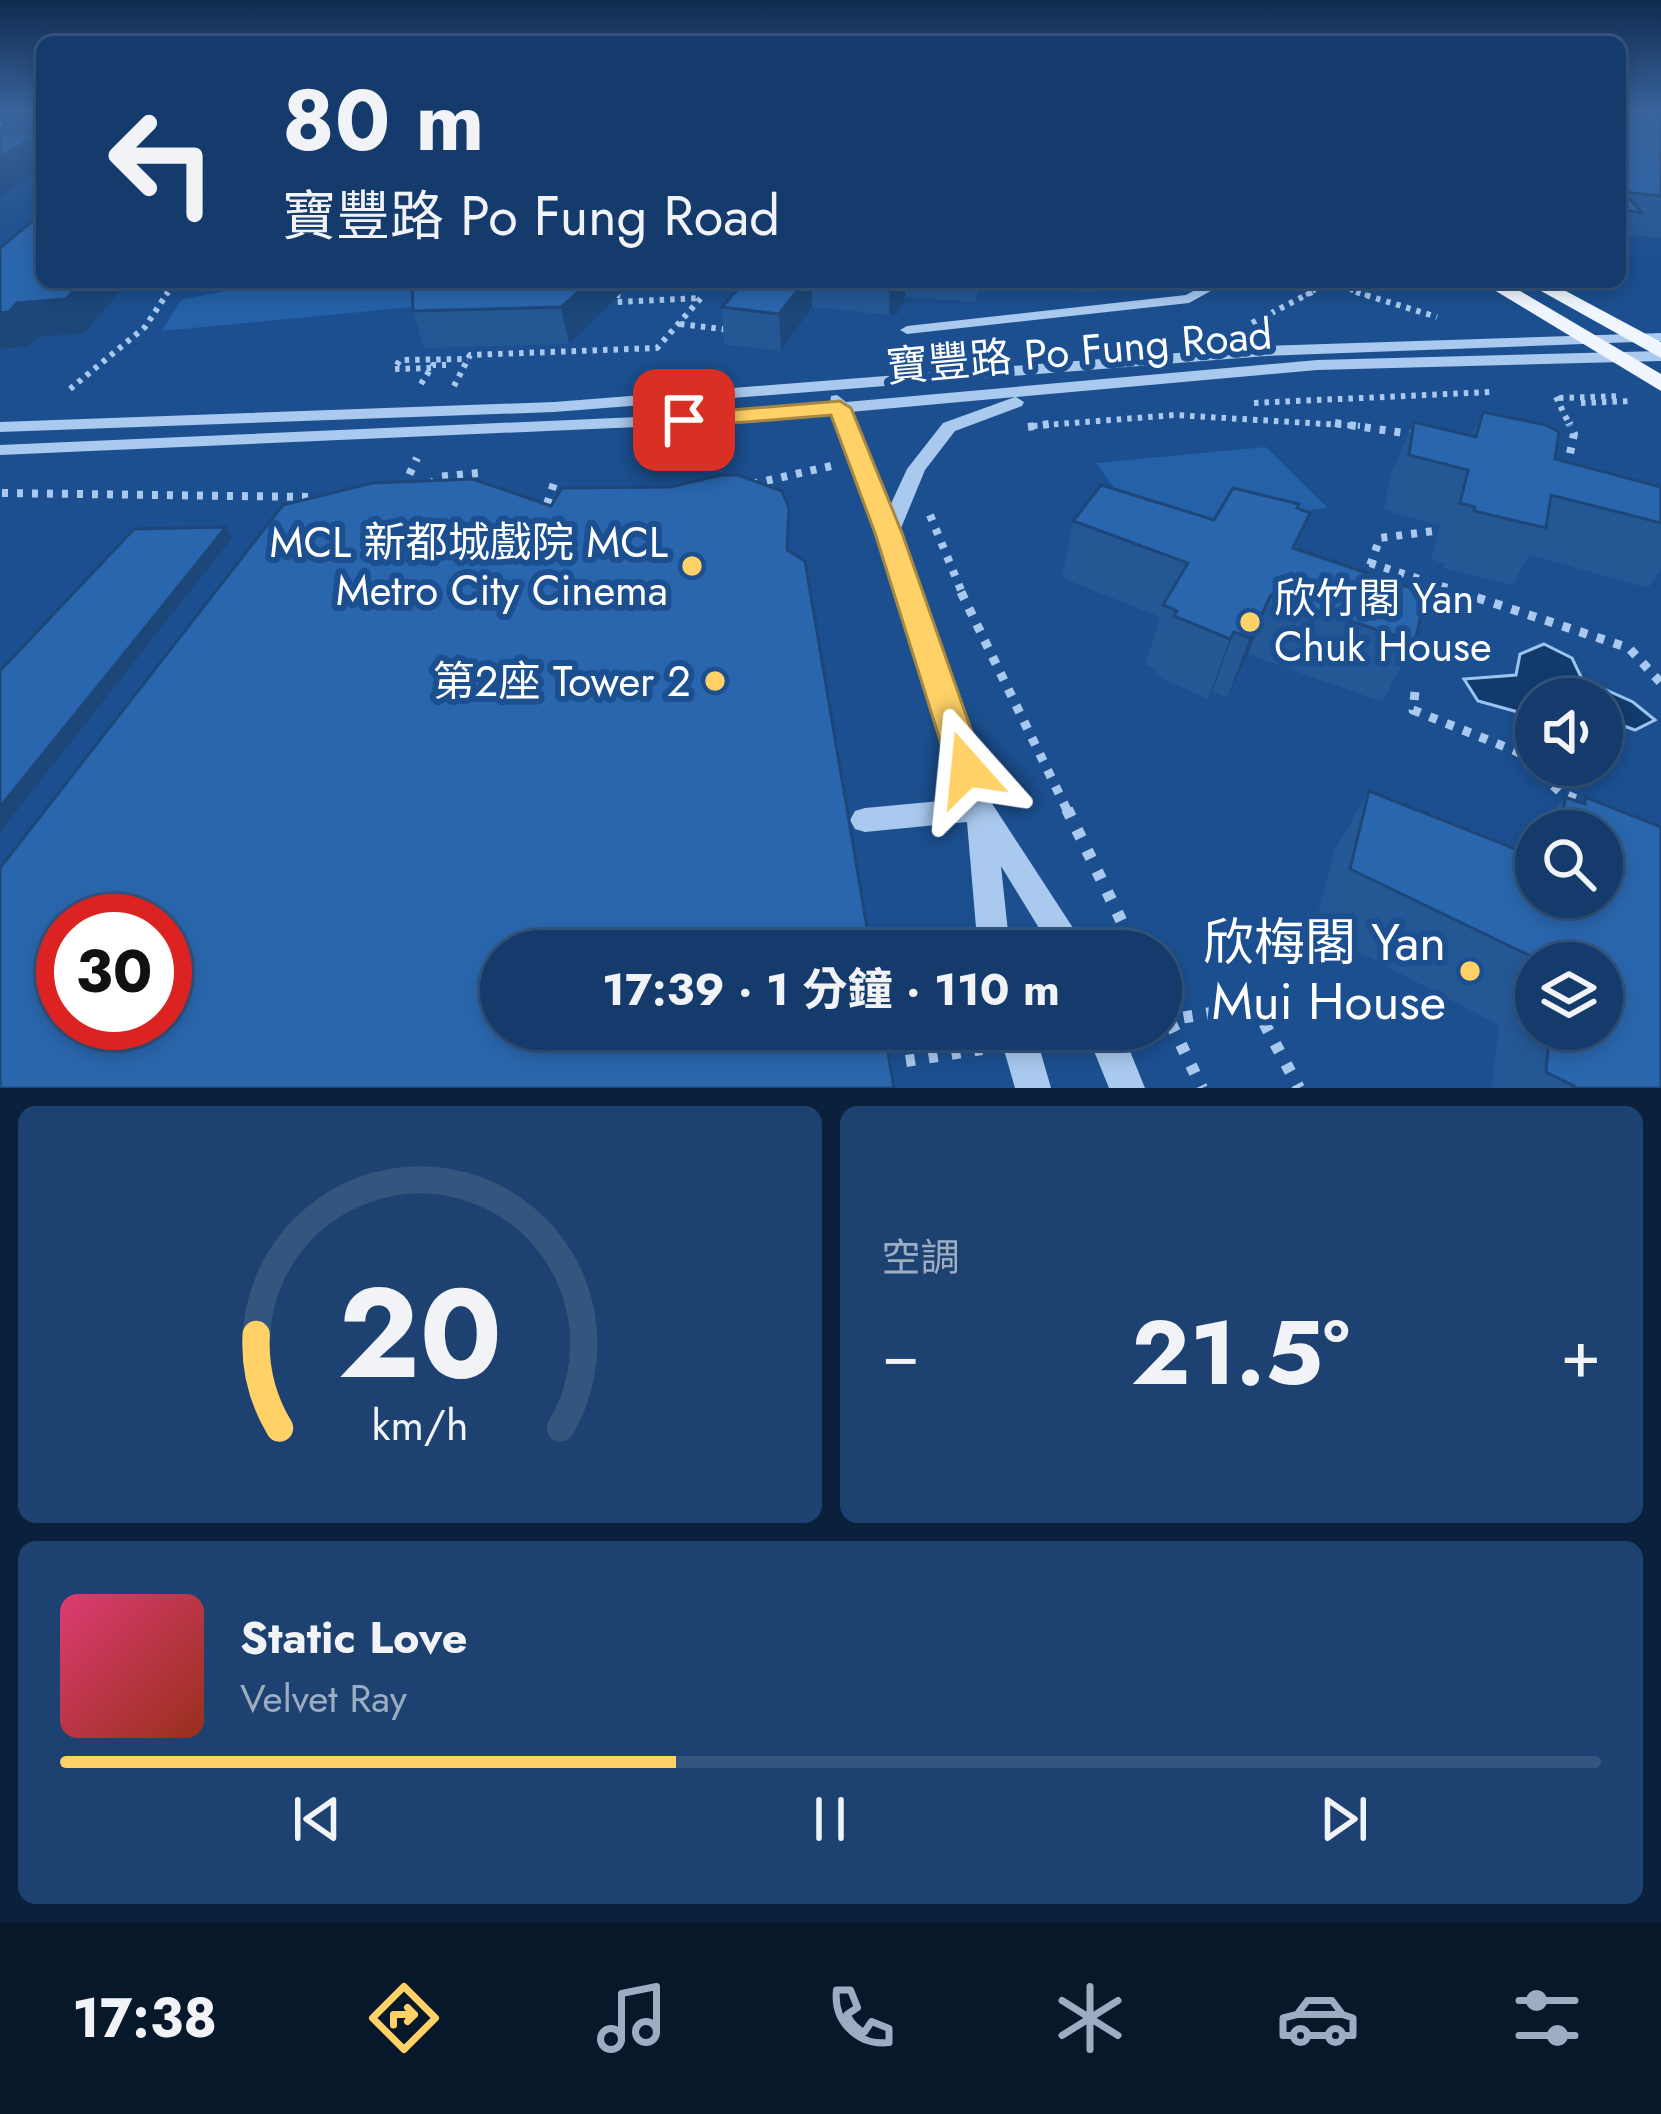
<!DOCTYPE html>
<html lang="zh-TW">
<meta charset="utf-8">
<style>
body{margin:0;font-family:Jost,"Noto Sans TC",sans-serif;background:#1d4271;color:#f1f3f6;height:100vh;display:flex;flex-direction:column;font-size:45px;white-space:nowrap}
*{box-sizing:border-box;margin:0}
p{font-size:39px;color:#9dadc1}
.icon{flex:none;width:66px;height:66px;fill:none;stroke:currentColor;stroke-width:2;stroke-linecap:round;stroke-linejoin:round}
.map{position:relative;height:1088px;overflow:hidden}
.panel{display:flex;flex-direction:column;gap:18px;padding:18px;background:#0b203b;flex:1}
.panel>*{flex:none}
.banner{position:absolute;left:36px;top:36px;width:1590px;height:252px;border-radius:18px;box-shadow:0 6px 18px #0003,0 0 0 3px #33557e;background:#143b6b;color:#f1f3f6;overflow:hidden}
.tools{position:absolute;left:1515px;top:678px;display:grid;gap:24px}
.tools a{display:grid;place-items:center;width:108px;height:108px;border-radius:50%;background:#143b6b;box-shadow:0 6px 18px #0003,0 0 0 3px #33557e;font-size:60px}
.speed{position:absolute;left:36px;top:894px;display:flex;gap:24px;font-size:60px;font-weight:700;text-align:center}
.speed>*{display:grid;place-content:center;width:156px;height:156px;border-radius:50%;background:#143b6b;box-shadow:0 6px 18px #0003,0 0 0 3px #33557e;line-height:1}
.speed .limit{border:18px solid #d22;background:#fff;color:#111}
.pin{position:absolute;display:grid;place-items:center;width:102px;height:102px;color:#fff;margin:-51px;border-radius:24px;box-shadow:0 6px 18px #0006}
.me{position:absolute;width:132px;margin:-66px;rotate:342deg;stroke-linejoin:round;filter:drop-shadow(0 0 9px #0008)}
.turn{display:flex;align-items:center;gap:42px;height:252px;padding:0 48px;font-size:54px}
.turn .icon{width:156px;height:156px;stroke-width:2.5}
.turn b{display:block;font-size:84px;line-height:102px}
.big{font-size:90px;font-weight:700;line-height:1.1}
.panel .card{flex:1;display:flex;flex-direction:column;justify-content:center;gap:18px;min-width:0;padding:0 42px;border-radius:18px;background:#1d4271}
.panel .dial{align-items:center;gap:0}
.dial svg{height:312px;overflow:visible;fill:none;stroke:#33557e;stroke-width:7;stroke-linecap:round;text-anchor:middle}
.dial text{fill:#f1f3f6;stroke:none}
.song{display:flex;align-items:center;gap:36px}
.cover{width:144px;height:144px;border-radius:18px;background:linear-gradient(135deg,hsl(340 70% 55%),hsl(10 70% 35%))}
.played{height:12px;border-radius:6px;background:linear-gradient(90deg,#ffd166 40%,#33557e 40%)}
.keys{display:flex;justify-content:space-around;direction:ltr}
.heat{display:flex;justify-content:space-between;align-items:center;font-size:66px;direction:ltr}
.panel .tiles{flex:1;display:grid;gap:18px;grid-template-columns:1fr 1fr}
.card:last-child{grid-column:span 2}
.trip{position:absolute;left:480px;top:930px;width:702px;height:120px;border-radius:60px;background:#143b6b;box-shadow:0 6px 18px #0003,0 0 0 3px #33557e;font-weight:700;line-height:120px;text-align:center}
.dock{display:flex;height:192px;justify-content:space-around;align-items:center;background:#08182b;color:#9dadc1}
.dock .icon{width:84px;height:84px}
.dock .current{color:#ffd166}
.dock b{font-size:54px;color:#f1f3f6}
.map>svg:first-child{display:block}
.green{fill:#2461a8}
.water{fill:#123a6d;stroke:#9cc4f0;stroke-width:3}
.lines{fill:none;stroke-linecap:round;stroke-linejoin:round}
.path-far5{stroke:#a9c9ee;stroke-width:3;stroke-dasharray:3 4.5;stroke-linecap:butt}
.path-far4{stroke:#a9c9ee;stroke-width:4.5;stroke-dasharray:3 4.5;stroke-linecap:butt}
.path-far3{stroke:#a9c9ee;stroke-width:6;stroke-dasharray:4.5 6;stroke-linecap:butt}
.path-far2{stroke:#a9c9ee;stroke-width:8;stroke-dasharray:6 9;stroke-linecap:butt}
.path-far1{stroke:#a9c9ee;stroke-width:9;stroke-dasharray:8 10;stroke-linecap:butt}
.path{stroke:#a9c9ee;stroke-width:12;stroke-dasharray:9 14;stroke-linecap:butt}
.minor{fill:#a9c9ee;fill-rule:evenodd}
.major{fill:#f0f6ff;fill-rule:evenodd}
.wall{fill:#245895;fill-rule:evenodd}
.shaded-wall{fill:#1d4779}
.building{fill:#2a66ad;stroke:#1d4779;stroke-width:3;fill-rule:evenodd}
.route{fill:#ffd166;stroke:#a68842;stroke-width:3}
.poi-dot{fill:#ffd166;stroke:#1b4f8f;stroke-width:4.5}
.labels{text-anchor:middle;stroke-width:12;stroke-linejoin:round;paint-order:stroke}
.street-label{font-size:42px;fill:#fff;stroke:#1b4f8f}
.poi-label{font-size:42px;fill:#fff;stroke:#1b4f8f;text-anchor:end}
.near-poi-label{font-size:51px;fill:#fff;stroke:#1b4f8f;text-anchor:end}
</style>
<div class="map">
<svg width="1661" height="1088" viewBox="0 0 1661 1088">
<rect width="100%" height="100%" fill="#1b4f8f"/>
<!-- green -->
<g class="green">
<polygon points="269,282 418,288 433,305 162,331 181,300"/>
<polygon points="1266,447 1328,508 1142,527 1096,463"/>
</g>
<!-- water -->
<polygon class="water" points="1544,644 1572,658 1582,679 1633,702 1655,720 1635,730 1602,718 1602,699 1536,699 1518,712 1478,701 1464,679 1516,675 1520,654"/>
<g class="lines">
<!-- path-far5 -->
<polyline class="path-far5" points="0,123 0,128"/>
<!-- path-far4 -->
<g class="path-far4">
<polyline points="1329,283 1366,295"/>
<polyline points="166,295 174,282"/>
<polyline points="617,295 620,282"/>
<polyline points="1306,295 1330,282"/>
</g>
<!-- path-far3 -->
<g class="path-far3">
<polyline points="1356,292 1437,317"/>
<polyline points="1252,323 1312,292"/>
<polyline points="680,324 731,330"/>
<polyline points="431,368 394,369 400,360 468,359"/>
<polyline points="421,384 433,365 446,365"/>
<polyline points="454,386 470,355 657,348 701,298 616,302 618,292"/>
<polyline points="70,389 145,327 168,292"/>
<polyline points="1556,397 1570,426"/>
<polyline points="1559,398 1620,396"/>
<polyline points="1254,403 1490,392"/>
<polyline points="1581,403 1632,401"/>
<polyline points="1033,426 1175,415 1360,426"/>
</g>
<!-- path-far2 -->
<g class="path-far2">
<polyline points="1335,423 1418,435"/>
<polyline points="1028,427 1056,423"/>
<polyline points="1567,468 1574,434 1569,423"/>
<polyline points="752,484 831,466"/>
<polyline points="432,485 436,477 479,473 473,488"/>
<polyline points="403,488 417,458"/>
<polyline points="2,493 314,497"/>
<polyline points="547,504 554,483"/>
<polyline points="930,515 963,595"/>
<polyline points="1370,563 1469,595"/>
<polyline points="1365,579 1380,538 1434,531"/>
</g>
<!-- path-far1 -->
<g class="path-far1">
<polyline points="961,592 1068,812"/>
<polyline points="1460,592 1629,648 1661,683"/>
<polyline points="1415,692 1413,710 1518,752 1560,792 1588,804"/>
</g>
<!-- path -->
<g class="path">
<polyline points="1067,809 1136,951"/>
<polyline points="1161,1003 1202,1088"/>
<polyline points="1161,1021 1255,1006 1299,1088"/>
<polyline points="906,1061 982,1049"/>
</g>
<!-- minor -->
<g class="minor">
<polygon points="1210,282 1227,282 1189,303 907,334 900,330 907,326 1186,295"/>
<polygon points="1661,333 1661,341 1266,356 554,412 0,432 0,422 554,402 1266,346"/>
<path d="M1661 351V361L1317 370 1016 397 1024 402 1022 406 955 431 925 470 899 533 993 805 1088 951H1053L1001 866 1010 951H978L967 822 865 832 855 829 850 820 855 811 865 808 962 799 879 533 834 414 728 423 0 455V445L728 413 830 404 831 396 837 395 846 402 1317 360ZM1015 397 943 423 907 469 889 508 850 412Z"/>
<polygon points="998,1029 1034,1029 1051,1088 1015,1088"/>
<polygon points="1085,1029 1121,1029 1145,1088 1109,1088"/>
</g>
<!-- major -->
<g class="major">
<polygon points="1481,282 1505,282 1661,374 1661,391"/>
<polygon points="1525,282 1549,282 1661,342 1661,358"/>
</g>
</g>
<!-- wall -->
<g class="wall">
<polygon points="1620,110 1661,119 1661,238 1630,235 1620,254"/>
<polygon points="632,282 569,344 424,348 413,311"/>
<polygon points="744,282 980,282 975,302 905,297 898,314 889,315 812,307 781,351 724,344 722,307"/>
<polygon points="1052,282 1098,282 1096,293 1051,289"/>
<polygon points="1483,412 1555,459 1661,487 1661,570 1648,588 1530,555 1512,585 1443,568 1445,564 1431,559 1440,526 1384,510 1390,476 1414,422 1471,436"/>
<polygon points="1297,509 1310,513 1296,549 1415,642 1382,702 1248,654 1227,698 1212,692 1208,699 1156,676 1158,670 1145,665 1160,617 1062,578 1073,521 1214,520"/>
<path d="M1369 791 1521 851 1536 833V897H1602V831H1537L1565 797 1581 803 1585 797 1661 827V1088H1492L1499 1025 1314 929 1334 851ZM1536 963H1602V1029H1536Z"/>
</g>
<!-- shaded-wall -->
<g class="shaded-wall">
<polygon points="40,133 42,138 42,167 0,197 0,158"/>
<polygon points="82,282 127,282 85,333 37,337 29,346 0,349 0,313 17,303"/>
<polygon points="589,282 632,282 569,344 561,307"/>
<polygon points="804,282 812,282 812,307 781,351 779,314"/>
<polygon points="890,282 906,282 905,297 898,314 889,315"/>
<polygon points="226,527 232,538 0,832 0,807"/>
<polygon points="1271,595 1248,654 1227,698 1250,638"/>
<polygon points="1234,632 1212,692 1208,699 1230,639"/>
</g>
<!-- building -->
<g class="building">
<polygon points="1620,110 1650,110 1661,119 1661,196 1624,192 1642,213 1620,210"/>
<polygon points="40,133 0,158 0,135"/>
<polygon points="42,213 42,282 82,282 66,299 17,303 9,312 0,313 0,248"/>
<polygon points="432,282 589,282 561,307 413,311 412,284"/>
<polygon points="744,282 804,282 779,314 722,307"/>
<polygon points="1483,412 1546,425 1559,432 1555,459 1661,487 1661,523 1551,495 1546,528 1474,511 1475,507 1460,503 1468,470 1409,455 1414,422 1476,437"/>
<path d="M721 475H738L782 491 789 508 787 550 805 561 871 951H501V1029H884L894 1088H0V868L283 505 372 483 473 479 551 506 562 488 671 487ZM63 921H165V1023H63Z"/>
<polygon points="1101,485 1214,520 1233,488 1299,504 1297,508 1310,513 1293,548 1426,593 1415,642 1271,595 1250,638 1234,632 1230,639 1174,616 1177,611 1163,605 1188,563 1073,521"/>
<polygon points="226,527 169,598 0,807 0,671 134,529"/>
<polygon points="1369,791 1536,857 1536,897 1602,897 1602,831 1562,831 1565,797 1585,804 1585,797 1661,827 1661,1088 1573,1088 1574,1086 1546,1072 1550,1029 1602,1029 1602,963 1545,963 1350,869"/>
</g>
<!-- sky -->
<linearGradient id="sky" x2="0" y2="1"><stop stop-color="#0f2b4f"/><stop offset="0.42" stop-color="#39639b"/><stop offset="1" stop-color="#39639b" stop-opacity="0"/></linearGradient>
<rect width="1661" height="262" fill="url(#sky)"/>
<!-- route -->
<polygon class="route" points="840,401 851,408 902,533 985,769 980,779 967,784 954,779 949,769 875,533 831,415 684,427 673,420 684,414"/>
<!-- markers -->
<g class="poi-dot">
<circle cx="692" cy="566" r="12"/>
<circle cx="1250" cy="622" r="12"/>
<circle cx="715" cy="681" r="12"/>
<circle cx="1470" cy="971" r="12"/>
</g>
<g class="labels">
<!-- street labels -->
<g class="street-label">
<text transform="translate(1079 350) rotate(-5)" y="15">寶豐路 Po Fung Road</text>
</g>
<!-- poi labels -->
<g class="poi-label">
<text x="668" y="557">MCL 新都城戲院 MCL<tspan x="668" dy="48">Metro City Cinema</tspan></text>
<text x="1274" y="613" text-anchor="start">欣竹閣 Yan<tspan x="1274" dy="48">Chuk House</tspan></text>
<text x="691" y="696">第2座 Tower 2</text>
</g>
<!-- near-poi labels -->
<g class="near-poi-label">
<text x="1446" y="960">欣梅閣 Yan<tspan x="1446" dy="59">Mui House</tspan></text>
</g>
</g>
</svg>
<div class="tools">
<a><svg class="icon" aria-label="sound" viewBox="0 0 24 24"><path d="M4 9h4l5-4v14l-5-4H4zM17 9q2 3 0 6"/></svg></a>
<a><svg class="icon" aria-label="search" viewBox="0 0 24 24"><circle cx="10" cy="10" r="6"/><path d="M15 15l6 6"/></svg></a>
<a><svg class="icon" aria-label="layers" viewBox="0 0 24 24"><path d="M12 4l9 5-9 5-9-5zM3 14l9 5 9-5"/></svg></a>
</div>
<div class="speed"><div class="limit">30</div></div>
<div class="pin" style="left:684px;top:420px;background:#d93025"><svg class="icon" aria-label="arrive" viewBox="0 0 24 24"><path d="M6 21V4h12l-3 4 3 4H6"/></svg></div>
<svg class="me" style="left:967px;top:769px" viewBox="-20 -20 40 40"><path d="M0-17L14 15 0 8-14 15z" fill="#ffd166" stroke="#fff" stroke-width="4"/></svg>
<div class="trip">17:39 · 1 分鐘 · 110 m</div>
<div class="banner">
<div class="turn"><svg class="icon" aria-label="left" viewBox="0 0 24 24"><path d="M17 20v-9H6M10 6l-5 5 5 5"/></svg><div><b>80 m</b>寶豐路 Po Fung Road</div></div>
</div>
</div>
<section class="panel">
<div class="tiles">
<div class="card dial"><svg viewBox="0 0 100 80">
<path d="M14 69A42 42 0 1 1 86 69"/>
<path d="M14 69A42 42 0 0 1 8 45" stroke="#ffd166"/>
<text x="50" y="56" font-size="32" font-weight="700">20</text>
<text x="50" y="72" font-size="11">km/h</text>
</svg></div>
<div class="card"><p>空調</p>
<div class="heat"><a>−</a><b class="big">21.5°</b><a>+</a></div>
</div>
<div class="card">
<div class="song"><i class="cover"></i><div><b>Static Love</b><p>Velvet Ray</p></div></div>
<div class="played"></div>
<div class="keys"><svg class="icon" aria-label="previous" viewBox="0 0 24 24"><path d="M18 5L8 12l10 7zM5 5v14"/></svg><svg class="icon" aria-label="pause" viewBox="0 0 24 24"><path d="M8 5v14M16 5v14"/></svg><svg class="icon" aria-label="next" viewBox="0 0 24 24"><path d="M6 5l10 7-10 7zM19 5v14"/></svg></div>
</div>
</div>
</section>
<nav class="dock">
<b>17:38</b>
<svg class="icon current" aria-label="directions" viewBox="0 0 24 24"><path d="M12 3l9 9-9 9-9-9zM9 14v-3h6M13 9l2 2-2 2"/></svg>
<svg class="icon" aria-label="music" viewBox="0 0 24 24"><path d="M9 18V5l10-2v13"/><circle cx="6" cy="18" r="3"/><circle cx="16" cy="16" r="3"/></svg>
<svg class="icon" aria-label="phone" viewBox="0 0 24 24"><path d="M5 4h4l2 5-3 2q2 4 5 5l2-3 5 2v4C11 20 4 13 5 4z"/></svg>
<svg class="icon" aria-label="climate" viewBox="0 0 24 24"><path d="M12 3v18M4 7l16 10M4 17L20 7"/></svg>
<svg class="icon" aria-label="car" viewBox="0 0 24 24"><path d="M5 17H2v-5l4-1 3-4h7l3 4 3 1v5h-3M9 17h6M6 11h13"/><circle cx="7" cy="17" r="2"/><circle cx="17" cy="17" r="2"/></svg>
<svg class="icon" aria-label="filters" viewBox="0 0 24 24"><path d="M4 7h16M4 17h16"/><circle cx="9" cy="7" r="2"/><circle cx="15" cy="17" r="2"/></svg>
</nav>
